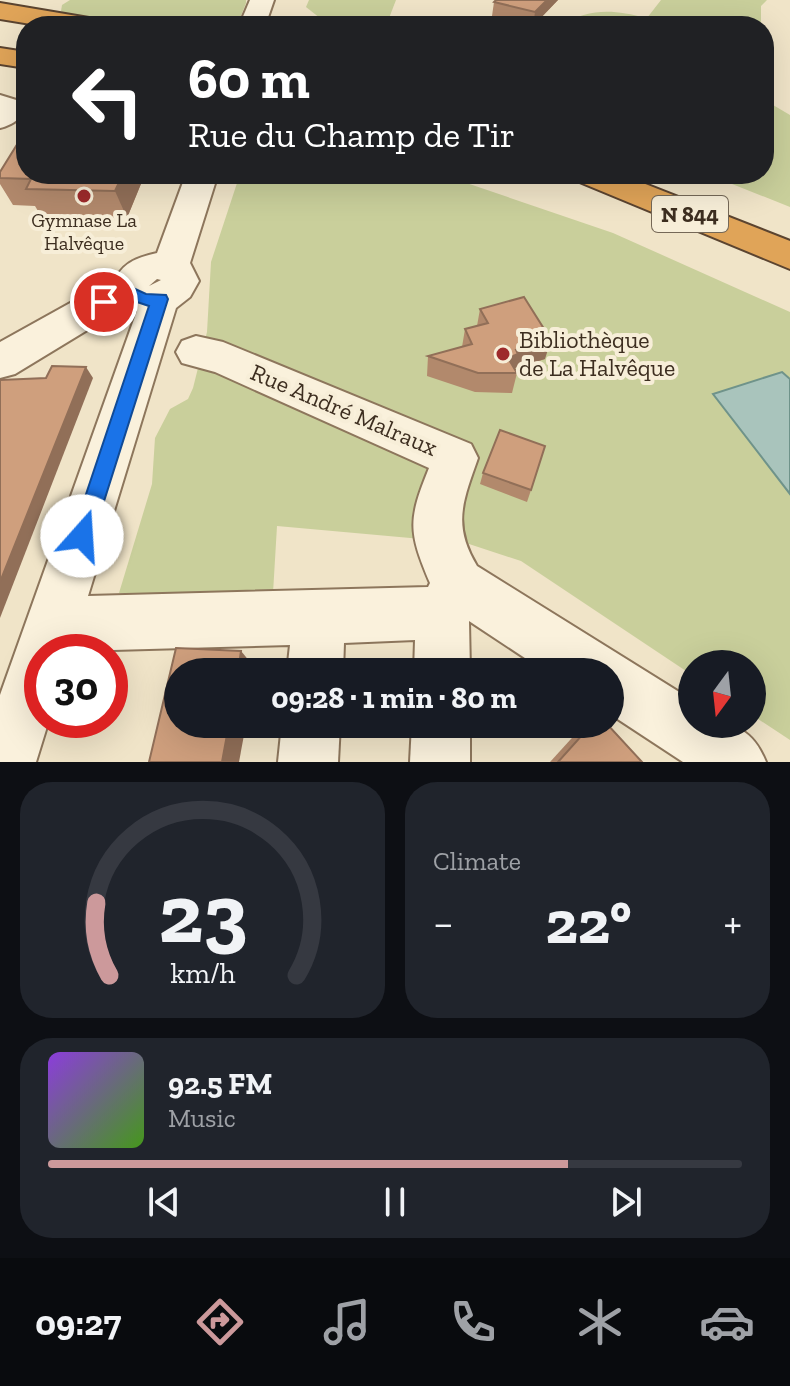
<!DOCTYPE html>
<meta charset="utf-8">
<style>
body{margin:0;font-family:"Zilla Slab",serif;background:#20242c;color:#f1f3f6;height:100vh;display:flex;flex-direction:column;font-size:30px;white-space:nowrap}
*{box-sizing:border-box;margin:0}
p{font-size:26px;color:#9ea1a6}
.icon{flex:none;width:44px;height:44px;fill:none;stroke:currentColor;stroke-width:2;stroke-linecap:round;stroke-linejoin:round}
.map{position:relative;height:762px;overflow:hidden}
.panel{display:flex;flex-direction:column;gap:20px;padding:20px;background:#0d0f14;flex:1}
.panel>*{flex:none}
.top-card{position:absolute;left:16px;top:16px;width:758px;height:168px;border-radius:32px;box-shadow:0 8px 32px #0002;background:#202124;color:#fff;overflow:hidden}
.needle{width:52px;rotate:195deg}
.fabs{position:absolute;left:678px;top:650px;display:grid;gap:16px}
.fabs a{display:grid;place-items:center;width:88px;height:88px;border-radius:50%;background:#171b24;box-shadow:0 8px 32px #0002;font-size:40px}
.speed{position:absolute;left:24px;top:634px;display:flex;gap:16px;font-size:40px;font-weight:700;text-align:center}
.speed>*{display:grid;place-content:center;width:104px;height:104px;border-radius:50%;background:#171b24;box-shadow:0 8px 32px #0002;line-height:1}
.speed .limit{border:12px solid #d22;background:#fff;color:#111}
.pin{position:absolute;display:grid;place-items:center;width:68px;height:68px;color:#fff;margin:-34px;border:4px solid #fff;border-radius:50%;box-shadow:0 2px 8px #0007}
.me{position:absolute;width:88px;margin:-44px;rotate:19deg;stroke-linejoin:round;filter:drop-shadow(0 0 6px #0008)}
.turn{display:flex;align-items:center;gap:28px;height:168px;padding:0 40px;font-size:36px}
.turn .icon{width:104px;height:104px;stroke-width:2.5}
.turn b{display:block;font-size:56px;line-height:68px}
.big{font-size:60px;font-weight:700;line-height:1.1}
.panel .card{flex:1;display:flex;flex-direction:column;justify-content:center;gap:12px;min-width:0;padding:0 28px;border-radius:32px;background:#20242c}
.panel .dial{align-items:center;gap:0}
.dial svg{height:208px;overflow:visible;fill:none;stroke:#363941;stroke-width:7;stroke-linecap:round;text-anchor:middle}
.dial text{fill:#f1f3f6;stroke:none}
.song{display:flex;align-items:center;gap:24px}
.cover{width:96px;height:96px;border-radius:12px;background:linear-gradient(135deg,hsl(270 70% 55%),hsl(100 70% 35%))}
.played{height:8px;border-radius:4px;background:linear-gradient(90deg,#cc999b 75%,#363941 75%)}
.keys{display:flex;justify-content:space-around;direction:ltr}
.heat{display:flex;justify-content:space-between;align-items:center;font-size:44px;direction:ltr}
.panel .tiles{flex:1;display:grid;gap:20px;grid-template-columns:1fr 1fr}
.card:last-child{grid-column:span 2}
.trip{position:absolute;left:164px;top:658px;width:460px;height:80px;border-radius:40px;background:#171b24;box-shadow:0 8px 32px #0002;font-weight:700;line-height:80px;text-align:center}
.tab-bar{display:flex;height:128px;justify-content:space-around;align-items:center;background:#090b0e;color:#9ea1a6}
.tab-bar .icon{width:56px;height:56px}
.tab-bar .current{color:#cc999b}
.tab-bar b{font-size:36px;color:#f1f3f6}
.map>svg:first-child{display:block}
.green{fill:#c9cf9b}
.water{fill:#a9c4bc;stroke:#6f938a;stroke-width:2}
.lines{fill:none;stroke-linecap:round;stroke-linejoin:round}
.minor-casing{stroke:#8d765c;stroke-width:4}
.highway-casing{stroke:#5b4430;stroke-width:4}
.minor{fill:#faf1dc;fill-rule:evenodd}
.highway{fill:#e0a458;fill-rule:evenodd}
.wall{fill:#b2896c}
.shaded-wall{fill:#916f58}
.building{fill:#cf9f7d;stroke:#916f58;stroke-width:2}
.route{fill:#1a73e8;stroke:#114b97;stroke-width:2}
.poi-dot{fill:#9e2a2b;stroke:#f7eed8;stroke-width:3}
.labels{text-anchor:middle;stroke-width:8;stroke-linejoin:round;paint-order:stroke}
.far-poi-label{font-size:20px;fill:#3d2e20;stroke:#f7eed8}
.shield{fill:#f7eed8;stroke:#756857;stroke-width:2}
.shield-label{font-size:22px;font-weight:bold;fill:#3d2e20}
.poi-label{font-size:24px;fill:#3d2e20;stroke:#f7eed8;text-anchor:start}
.street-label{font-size:24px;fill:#3d2e20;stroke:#f7eed8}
</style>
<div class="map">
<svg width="790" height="762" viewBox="0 0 790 762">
<rect width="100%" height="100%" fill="#f0e4c8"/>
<!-- green -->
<g class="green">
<polygon points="70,0 246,0 246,3 237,26 153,26 68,16 61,11 62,5"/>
<polygon points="309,0 396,0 386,26 330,26 306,7"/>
<path d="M661 0H767L761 6V26H558C591 8 611 9 647 18Z"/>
<polygon points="764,64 773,105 790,115 790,207 707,174 764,174"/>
<polygon points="240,174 440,174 613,233 790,312 790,740 752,715 752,664 692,664 692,675 521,561 466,543 277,526 272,610 119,593 152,484 155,438 170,409 188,399 193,388 207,332 211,262"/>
</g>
<!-- water -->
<polygon class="water" points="782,372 790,379 790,494 713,394"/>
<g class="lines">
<defs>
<g id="minor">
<polygon points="250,0 274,0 265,26 239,26"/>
<path d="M0 95 26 103C26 117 12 125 0 128Z"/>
<path d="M186 174H218L190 263 199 281 190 297 176 308 88 596 428 587 430 583C408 531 408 520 429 468L215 372 182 363 176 352 182 341 196 336 223 342 471 444 478 458C463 501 452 525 477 566L692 700V724C730 724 750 723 766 762H683L610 714V672H546L469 621 470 672H414L415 640 344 643 343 672H287L290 645 42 652V720H49L36 762H0V695L137 311 129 309 117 312 15 374 0 378V342L90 292 112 286C121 264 134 258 157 253ZM157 279 161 280 149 286Z"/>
<polygon points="282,724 340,724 338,762 278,762"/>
<polygon points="412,724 470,724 470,762 410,762"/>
</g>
<g id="highway">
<polygon points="0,3 89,18 98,20 102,26 43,26 0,19"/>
<polygon points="0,48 26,52 26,68 0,64"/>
<polygon points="572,174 620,174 790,241 790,269 577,181"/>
</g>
</defs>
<!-- minor casing -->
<use href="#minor" class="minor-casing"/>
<!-- highway casing -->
<use href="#highway" class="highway-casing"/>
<!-- minor -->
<use href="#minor" class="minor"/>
<!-- highway -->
<use href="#highway" class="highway"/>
</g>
<!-- wall -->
<g class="wall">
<polygon points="496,0 558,0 533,26 492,16 494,2"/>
<polygon points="0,172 26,174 145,174 127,218 41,216 35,206 13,205 0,184"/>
<polygon points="480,309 545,359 515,368 517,373 512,393 475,392 427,376 428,356 462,347 465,329 477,326"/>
<polygon points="483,473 531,490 527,502 480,484"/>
<polygon points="587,724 607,724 642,762 550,762 581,728"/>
</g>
<!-- shaded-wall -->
<g class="shaded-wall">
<polygon points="547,0 558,0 533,26 535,12"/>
<polygon points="123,174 145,174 127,218 115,191"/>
<polygon points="551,340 545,359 515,368 514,373 508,358 516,350"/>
<polygon points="86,367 93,378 0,618 0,582"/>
<polygon points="241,651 255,668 254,672 238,672"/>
<polygon points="229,724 246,724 239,762 222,762"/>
</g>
<!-- building -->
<g class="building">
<polygon points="496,0 547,0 535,12 494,2"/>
<polygon points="26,130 26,174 123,174 115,191 26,189 31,179 0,178 0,172"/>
<polygon points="524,297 551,340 516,350 518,354 508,358 517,373 478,373 428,356 472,344 465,329 488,323 480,309"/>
<polygon points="52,366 86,367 0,582 0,380 46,378"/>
<polygon points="500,430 545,446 531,490 483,473"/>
<polygon points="176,648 241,651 238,672 178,672 178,724 229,724 222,762 149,762"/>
<polygon points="592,724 607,724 642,762 558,762"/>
</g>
<!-- route -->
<polygon class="route" points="133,288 146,294 166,295 168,299 93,536 90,543 82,546 75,543 72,536 149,306 131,300 104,308 96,302 99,297"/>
<!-- markers -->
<g class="poi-dot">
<circle cx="84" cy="196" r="8"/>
<circle cx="503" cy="354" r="8"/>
</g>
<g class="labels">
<!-- far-poi labels -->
<g class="far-poi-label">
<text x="84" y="227">Gymnase La<tspan x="84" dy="23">Halvêque</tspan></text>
</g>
<!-- shield labels -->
<rect class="shield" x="652" y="196" width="76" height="36" rx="6"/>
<g class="shield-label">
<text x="690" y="222">N 844</text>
</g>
<!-- poi labels -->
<g class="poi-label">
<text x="519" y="348">Bibliothèque<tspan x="519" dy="28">de La Halvêque</tspan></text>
</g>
<!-- street labels -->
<g class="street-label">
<text transform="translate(344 410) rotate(23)" y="8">Rue André Malraux</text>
</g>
</g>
</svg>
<div class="fabs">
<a><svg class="needle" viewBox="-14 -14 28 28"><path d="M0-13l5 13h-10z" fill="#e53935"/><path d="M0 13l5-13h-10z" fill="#9ea1a6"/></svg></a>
</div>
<div class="speed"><div class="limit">30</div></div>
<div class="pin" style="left:104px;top:302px;background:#d93025"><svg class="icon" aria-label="arrive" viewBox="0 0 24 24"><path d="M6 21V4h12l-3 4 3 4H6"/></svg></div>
<svg class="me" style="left:82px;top:536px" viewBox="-20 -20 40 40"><circle r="19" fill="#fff"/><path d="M0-13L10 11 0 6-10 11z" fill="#1a73e8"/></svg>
<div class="trip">09:28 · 1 min · 80 m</div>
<div class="top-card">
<div class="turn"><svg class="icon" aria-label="left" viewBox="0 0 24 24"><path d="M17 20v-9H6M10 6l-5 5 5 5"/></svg><div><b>60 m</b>Rue du Champ de Tir</div></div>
</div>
</div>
<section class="panel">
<div class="tiles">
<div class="card dial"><svg viewBox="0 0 100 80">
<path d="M14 69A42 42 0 1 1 86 69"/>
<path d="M14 69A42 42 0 0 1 9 41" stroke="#cc999b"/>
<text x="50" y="56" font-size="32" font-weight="700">23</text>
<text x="50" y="72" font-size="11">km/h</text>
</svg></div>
<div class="card"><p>Climate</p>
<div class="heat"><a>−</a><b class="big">22°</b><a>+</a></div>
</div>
<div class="card">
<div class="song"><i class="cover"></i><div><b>92.5 FM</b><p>Music</p></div></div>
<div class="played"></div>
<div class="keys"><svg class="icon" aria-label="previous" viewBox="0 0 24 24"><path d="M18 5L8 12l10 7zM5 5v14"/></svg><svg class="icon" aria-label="pause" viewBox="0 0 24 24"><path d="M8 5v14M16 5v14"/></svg><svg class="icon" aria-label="next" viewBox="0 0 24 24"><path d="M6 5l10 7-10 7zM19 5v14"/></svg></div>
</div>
</div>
</section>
<nav class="tab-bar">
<b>09:27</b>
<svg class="icon current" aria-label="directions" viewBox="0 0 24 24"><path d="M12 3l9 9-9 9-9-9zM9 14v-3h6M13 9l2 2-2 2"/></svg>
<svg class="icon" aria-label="music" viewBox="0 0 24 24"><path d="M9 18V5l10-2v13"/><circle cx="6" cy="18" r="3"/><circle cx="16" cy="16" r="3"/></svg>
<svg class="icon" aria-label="phone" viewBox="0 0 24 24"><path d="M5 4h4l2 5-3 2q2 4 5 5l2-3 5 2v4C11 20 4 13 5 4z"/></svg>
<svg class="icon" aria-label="climate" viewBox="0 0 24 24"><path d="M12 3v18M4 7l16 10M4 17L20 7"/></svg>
<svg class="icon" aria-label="car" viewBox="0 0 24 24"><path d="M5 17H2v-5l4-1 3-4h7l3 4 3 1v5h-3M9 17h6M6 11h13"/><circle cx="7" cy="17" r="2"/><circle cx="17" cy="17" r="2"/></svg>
</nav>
